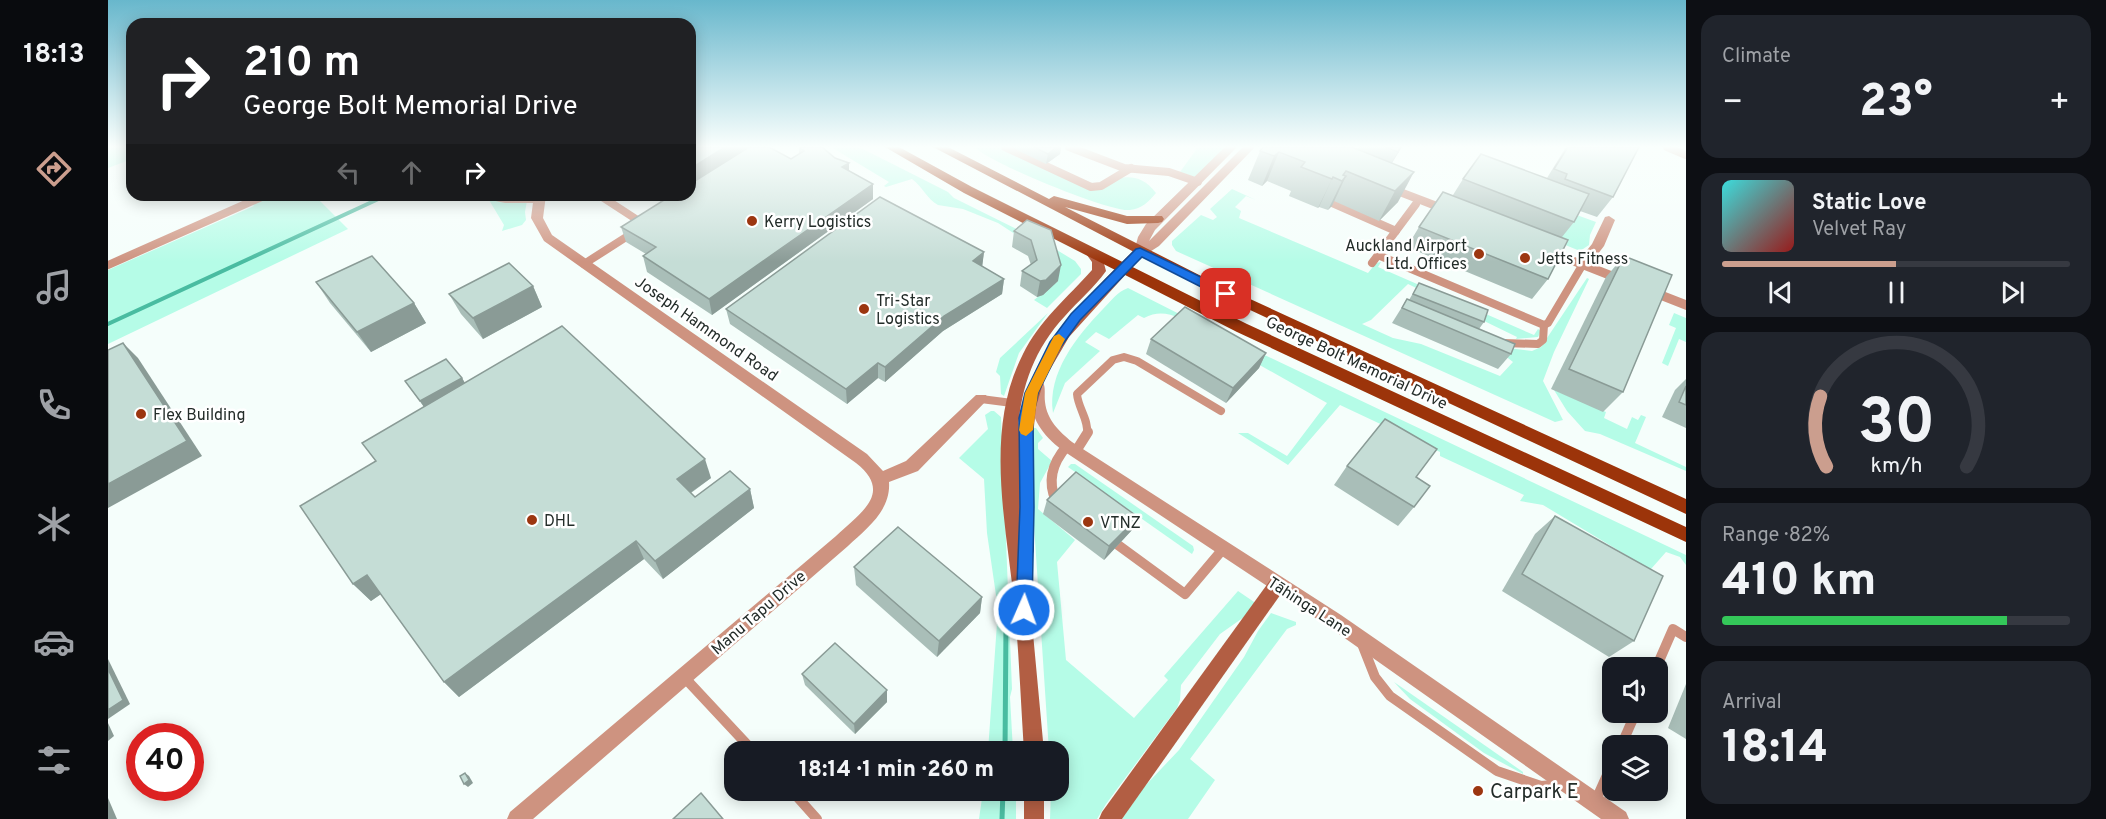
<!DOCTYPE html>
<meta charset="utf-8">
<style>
body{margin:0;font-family:Overpass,sans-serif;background:#20242c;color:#f1f3f6;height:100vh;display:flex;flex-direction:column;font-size:22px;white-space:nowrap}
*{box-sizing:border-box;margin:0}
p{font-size:20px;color:#9ea1a6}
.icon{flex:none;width:33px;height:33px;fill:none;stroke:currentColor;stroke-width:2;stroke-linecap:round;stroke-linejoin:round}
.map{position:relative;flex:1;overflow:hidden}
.side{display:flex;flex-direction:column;gap:15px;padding:15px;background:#0d0f14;width:420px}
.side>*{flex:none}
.top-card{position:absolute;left:18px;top:18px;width:570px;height:183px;border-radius:18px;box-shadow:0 3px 15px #0003;background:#202124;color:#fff;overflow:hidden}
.fabs{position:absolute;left:1494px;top:657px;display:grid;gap:12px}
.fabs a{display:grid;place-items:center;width:66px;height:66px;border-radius:12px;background:#171b24;box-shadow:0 3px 15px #0003;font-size:30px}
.speed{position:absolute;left:18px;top:723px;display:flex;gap:12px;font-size:30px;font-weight:700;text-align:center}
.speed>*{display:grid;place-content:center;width:78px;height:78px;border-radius:50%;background:#171b24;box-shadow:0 3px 15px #0003;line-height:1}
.speed .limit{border:9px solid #d22;background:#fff;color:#111}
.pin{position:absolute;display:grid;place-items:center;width:51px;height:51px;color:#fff;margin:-26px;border-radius:12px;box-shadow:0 3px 9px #0006}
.me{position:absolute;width:66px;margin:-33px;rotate:2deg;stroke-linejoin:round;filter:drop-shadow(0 0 4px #0008)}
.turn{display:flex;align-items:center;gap:21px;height:126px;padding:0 18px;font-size:27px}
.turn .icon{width:78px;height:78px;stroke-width:2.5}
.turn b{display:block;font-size:42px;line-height:51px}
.lanes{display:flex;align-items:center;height:57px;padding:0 18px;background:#0003;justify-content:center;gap:30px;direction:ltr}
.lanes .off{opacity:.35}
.big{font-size:45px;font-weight:800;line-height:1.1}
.side .widget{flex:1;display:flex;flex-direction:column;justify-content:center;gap:9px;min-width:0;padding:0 21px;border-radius:18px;background:#20242c}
.side .dial{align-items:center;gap:0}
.dial svg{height:156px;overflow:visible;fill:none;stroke:#363941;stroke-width:7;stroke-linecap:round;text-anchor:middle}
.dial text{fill:#f1f3f6;stroke:none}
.song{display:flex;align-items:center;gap:18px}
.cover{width:72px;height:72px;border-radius:9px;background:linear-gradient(135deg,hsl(180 70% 55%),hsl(0 70% 35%))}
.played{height:6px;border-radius:3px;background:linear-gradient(90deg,#cb9e8e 50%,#363941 50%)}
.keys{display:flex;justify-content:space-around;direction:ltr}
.heat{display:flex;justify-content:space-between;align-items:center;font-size:33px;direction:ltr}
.charge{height:9px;border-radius:4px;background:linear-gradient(90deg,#34c759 82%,#363941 0)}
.trip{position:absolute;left:616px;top:741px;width:345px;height:60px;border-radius:18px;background:#171b24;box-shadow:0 3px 15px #0003;font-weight:800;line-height:60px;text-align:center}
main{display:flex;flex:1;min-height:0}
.dock{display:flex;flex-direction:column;width:108px;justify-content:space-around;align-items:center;background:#090b0e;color:#9ea1a6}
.dock .icon{width:42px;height:42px}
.dock .current{color:#cb9e8e}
.dock b{font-size:27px;color:#f1f3f6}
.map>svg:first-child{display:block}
.green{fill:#b5fce7}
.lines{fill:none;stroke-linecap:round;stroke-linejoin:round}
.stream-far1{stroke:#49bca1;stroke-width:4}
.stream{stroke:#49bca1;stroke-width:5}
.lane-far1{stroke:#ce9380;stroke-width:8}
.lane{stroke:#ce9380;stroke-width:10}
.street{fill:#ce9380;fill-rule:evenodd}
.secondary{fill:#b25e43;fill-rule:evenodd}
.primary{fill:#9c340a;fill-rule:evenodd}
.wall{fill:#a9beb8}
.shaded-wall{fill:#8a9b96}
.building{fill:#c5ddd6;stroke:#8a9b96;stroke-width:1.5}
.route{fill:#1a73e8;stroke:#114b97;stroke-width:1.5}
.slow{fill:#f59e0b}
.poi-dot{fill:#9c3610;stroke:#fff;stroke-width:2}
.labels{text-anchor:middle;stroke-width:5;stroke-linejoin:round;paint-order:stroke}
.poi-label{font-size:16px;fill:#232c29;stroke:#fff;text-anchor:start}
.street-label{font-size:16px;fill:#232c29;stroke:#fff}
.near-poi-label{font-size:20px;fill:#232c29;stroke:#fff;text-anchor:start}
</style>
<main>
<nav class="dock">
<b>18:13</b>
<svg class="icon current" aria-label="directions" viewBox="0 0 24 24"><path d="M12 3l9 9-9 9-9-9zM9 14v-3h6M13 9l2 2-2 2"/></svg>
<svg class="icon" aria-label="music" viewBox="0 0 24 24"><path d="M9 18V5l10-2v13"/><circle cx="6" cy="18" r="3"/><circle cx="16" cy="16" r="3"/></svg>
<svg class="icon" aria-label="phone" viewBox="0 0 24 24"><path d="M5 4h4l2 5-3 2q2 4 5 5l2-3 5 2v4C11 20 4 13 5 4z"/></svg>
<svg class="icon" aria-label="climate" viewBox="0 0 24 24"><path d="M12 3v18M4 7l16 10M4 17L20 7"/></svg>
<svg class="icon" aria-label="car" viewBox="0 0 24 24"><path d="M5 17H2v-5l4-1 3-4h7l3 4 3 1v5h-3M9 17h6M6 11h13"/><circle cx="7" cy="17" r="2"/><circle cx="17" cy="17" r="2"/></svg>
<svg class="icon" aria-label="filters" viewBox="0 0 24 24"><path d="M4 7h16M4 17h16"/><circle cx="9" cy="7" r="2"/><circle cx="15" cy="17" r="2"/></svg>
</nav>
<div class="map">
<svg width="1578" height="819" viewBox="0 0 1578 819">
<rect width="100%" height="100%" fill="#f5fefb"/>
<!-- green -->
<g class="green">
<polygon points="0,147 24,147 24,159 0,168"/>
<path d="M723 147H751L840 192 846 198 939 244 967 261 973 269V274L939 308 926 300 950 281 913 238 890 223 855 209 830 205C819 199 814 186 804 179L778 187 776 186 781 182Z"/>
<path d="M867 147H893L978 188C1004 180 1028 166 1048 193 1041 201 1034 209 1022 210 1003 213 877 161 867 147Z"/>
<polygon points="1090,147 1119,147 1087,177 1072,172"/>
<polygon points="1124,189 1148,200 1138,196 1127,207 1133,211 1131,218 1260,273 1268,263 1273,262 1270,267 1426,335 1430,329 1433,331 1430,337 1408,339 1409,337 1300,284 1263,320 1254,324 1285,338 1313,344 1392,376 1405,362 1396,355 1400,348 1424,351 1433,347 1479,278 1481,279 1446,352 1435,381 1455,420 1447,422 1068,251 1064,245 1064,241 1093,215 1105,220 1109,217 1102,209"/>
<polygon points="135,195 206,195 240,229 0,344 0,270 146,206"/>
<polygon points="378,195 420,195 417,212 418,220 414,225 394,231 396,225"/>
<polygon points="1466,214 1488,222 1482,235 1481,245 1472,251 1450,242"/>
<path d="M1020 288 1093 325 1090 328C1072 319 1057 307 1036 318L1030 315 1001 339 988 332 977 342 992 351 957 383 945 413C939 373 969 336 995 309 1003 301 1009 292 1020 288Z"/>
<polygon points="940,313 911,353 896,396 893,394 892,376 888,372 892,358"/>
<polygon points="1566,313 1578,318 1578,342 1571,339 1560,366 1554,363 1568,328 1561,325"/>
<polygon points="1108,332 1578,555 1578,565 1572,557 1558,552 1543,569 1533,564 1435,505 1412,501 1416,495 1332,456 1332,452 1232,405 1180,465 1130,433 1140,433 1179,456 1219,403 1102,337"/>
<polygon points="1446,390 1498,412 1496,418 1519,429 1524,417 1530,420 1533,415 1538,417 1527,443 1578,467 1578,471 1492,434 1477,431 1459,411"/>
<polygon points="883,411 886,411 893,417 904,689 902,697 905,751 880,751 890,609 879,533 876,479 851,458 880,429 877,415"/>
<polygon points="923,428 928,428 935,438 930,443 930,449 944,461 932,483 930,509 967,540 949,562 958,660 1026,718 1060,680 1056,676 1130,591 1149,604 1146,610 1112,634 1073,685 1072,700 1069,708 998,804 989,819 942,819 943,791 951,790 951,752 941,751 925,510"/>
<polygon points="963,464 967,464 1085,546 1086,550 1084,554 960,467"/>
<polygon points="1163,613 1188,622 1188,625 1179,629 1082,759 1107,780 1080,819 1014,819 1036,787 1071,750 1136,657 1150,631"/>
<polygon points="1286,682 1415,772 1415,774 1376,753 1302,699"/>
<polygon points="875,791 908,791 908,819 871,819"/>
</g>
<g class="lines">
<!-- stream-far1 -->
<polyline class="stream-far1" points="0,324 279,195"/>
<!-- stream -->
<g class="stream">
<polyline points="897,752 898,624"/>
<polyline points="894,819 895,790"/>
</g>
<!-- lane-far1 -->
<g class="lane-far1">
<polyline points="897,147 983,187 993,186 1023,168"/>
<polyline points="961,147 1016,168 1061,172 1090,182"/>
<polyline points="1559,147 1578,155"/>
<polyline points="379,195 398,199 430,199"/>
<polyline points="491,195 534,223"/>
<polyline points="1222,202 1288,231"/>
<polyline points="1270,255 1436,325 1440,323 1475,264"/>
<polyline points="1264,263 1308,204"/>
<polyline points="476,264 526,232"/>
<polyline points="0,265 158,195"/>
<polyline points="1395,343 1430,344 1435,340 1436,325"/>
<polyline points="873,399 904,403"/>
<path d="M979 434C981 420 970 408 969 394L1005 360 1016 357 1029 361 1113 411"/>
</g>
<!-- lane -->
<g class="lane">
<polyline points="968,451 980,432"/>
<path d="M948 501C939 481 945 462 959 446"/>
<polyline points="1010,545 1077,594 1115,549"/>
<polyline points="1254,644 1267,677 1282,696 1389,771 1433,786 1456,784"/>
<polyline points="1548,668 1565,629 1578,637"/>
<polyline points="576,677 646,752"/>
<polyline points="1513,746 1528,712"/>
<polyline points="683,790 709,819"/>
<polyline points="1487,802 1504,764"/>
</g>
<!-- street -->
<g class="street">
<polygon points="1117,147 1129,147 1047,230 1041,241 1135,147 1147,147 1051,246 1037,255 1027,255 1026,252 1030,237 1038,224"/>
<polygon points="1277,182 1348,209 1350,212 1348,215 1340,215 1273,189 1271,186"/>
<path d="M426 195H438L435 218 444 235 759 454 775 471 798 461 868 395H878L880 399 810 471 781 482C783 511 759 528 740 546L425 819H399L402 812 728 536C752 513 786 493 748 463L436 241 423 218Z"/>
<polygon points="1501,216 1507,220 1496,246 1483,263 1578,300 1578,310 1428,251 1427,248 1433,244 1472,259 1484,244 1497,217"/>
<path d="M930 380 935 382C938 388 936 395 937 402 939 420 951 431 964 442L1233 615 1518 812 1521 819H1493L1221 627 954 450C932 433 920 415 923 386L925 382Z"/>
</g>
<!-- secondary -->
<g class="secondary">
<path d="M982 247C992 250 996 262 998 271 986 288 970 301 957 316 927 348 913 386 910 430 921 350 973 303 1027 249H1037L1038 252 961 337 936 380 928 407 925 436 926 551 924 556 918 558 936 752H916C913 704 911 657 907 610 899 527 875 432 915 354 931 321 960 297 984 270V262L976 251Z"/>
<polygon points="1169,577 1175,579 1178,585 1175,591 1014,819 991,819 994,812 1163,579"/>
<rect x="916" y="790" width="20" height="29"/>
</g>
<!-- primary -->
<g class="primary">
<polygon points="777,147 791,147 864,187 1139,324 1578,527 1578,542 1129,332 856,193"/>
<polygon points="825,147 840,147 941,199 946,196 1019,216 1054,216 1056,219 1054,222 1050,223 1019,224 957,207 1105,282 1578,499 1578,514 1095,288"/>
</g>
</g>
<!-- wall -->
<g class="wall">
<polygon points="903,147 953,147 952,154 938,164"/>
<polygon points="1250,147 1294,147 1284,163 1290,202 1271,221 1226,201 1220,210 1211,207 1210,208 1181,196 1183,191 1159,181 1154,186 1140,180 1152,151 1249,150"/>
<polygon points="1458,147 1531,147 1505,197 1489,217 1472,211 1466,222 1454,237 1440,279 1424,299 1299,247 1311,227 1345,195 1355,179 1439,178"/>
<polygon points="691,148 727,158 741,163 741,171 765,184 765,199 604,315 539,272 535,256 538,254 518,242 513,227 553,202 542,195 582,195 683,159 691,154"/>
<polygon points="919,220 950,281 935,295 929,297 912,286 914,271 923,265 920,256 904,247 906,231"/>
<polygon points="876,252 874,266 896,279 894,294 835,331 777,382 770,378 739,404 622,324 618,309"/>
<polygon points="1516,256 1515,392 1495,412 1443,389 1498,277"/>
<polygon points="208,282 306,303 318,323 263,352 222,303"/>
<polygon points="1311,283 1376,322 1371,329 1403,354 1390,369 1284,323 1299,299 1301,300"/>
<polygon points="425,286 434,307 375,339 353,314 341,294"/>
<polygon points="1043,339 1158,353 1151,368 1118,403 1038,354"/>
<polygon points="354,378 357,383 603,478 583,493 587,497 642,489 646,508 555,579 536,559 351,697 336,682 273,594 263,601 245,584 268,461 316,407 297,381"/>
<polygon points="1578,379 1578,428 1554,417 1567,390"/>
<polygon points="1239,466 1308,477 1306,507 1290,526 1226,485"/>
<polygon points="939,500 1030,517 1024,530 996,560 935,514"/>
<polygon points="1447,516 1526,641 1501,657 1394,591 1427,534"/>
<polygon points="746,567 874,597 872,613 829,657 748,585"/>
<polygon points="694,674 779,702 747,734 697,685"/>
<polygon points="1578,684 1578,739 1560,728"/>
</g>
<!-- shaded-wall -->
<g class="shaded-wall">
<polygon points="617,147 643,147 582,187 582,169"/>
<polygon points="948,147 953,147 952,154 938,164 940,154"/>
<polygon points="1292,147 1294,147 1281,167 1290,152"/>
<polygon points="1171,152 1159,181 1154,186 1166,156"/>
<polygon points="741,163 741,179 734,167"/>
<polygon points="1306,172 1290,202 1271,221 1287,191"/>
<polygon points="1238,176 1224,206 1220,210 1234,181"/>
<polygon points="1225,177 1211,207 1210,208 1224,179"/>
<polygon points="765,184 765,199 604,315 601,299"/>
<polygon points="553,195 569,195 556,203"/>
<polygon points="876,252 874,268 865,261"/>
<polygon points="953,265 950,281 935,295 929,297 932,281"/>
<polygon points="896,279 894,294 835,331 777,382 777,367 836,316"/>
<polygon points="425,286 434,307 375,339 365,318"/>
<polygon points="306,303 318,323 263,352 249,332"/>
<polygon points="15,343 30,358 94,456 0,508 0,484"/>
<polygon points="1158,353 1151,368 1118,403 1125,388"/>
<polygon points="770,363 770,378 739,404 738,389"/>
<polygon points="354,378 363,394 322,416 312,401"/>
<polygon points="597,459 603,478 575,498 569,479"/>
<polygon points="642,489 646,508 555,579 547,561"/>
<polygon points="1030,517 1024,530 996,560 1001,546"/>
<polygon points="528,541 536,559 351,697 336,682"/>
<polygon points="259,575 276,592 263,601 245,584"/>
<polygon points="874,597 872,613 829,657 831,641"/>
<polygon points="0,659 22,704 0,719"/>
<polygon points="779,690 779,702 747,734 746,724"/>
<polygon points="0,723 6,736 0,741"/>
<polygon points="357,773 361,776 365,783 360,787 356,784"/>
<polygon points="0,798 9,819 0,819"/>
</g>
<!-- building -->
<g class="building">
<polygon points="582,147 617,147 582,169"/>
<polygon points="641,147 661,147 683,159 696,151 691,147 714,147 727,158 741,163 734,167 765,184 601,299 535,256 548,247 513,227 564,195 582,195 582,184"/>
<polygon points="926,147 948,147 940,154"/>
<polygon points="1155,147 1244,147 1306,172 1287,191 1238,171 1235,175 1238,176 1234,181 1225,177 1224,179 1193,167 1197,162 1171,152 1166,156 1152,151"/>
<polygon points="1278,147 1292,147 1290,152"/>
<polygon points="1460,147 1531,147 1505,197 1457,179 1459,174 1446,169"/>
<polygon points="1373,154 1481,194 1466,222 1355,179"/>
<polygon points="1335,192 1460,240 1440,279 1311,227"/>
<polygon points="772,197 876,252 865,261 896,279 836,316 777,367 770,363 738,389 618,309"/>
<polygon points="919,220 943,230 953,265 938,280 932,281 914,271 929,260 923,240 906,231"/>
<polygon points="264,256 306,303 249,332 208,282"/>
<polygon points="1516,256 1564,275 1515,392 1461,369"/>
<polygon points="401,263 425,286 365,318 341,294"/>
<polygon points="1311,283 1380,310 1376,322 1305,294"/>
<polygon points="1299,299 1407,344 1403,354 1294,308"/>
<polygon points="1077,307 1158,353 1125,388 1043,339"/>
<polygon points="454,326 597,459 569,479 587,497 622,471 642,489 547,561 528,541 336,682 259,575 245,584 192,506 268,461 254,443"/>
<polygon points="15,343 79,441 0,484 0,350"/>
<polygon points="338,359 354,378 312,401 297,381"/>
<polygon points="1578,386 1578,405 1571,402"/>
<polygon points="1277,419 1329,449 1308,477 1322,486 1306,507 1239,466"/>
<polygon points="968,472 1030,517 1001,546 939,500"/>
<polygon points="1447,516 1555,576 1526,641 1414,574"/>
<polygon points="790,527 874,597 831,641 746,567"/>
<polygon points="727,643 779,690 746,724 694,674"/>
<polygon points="0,669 15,700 0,710"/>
<polygon points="357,773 361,780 356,784 352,776"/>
<polygon points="593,793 615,819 565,819"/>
</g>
<!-- sky -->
<linearGradient id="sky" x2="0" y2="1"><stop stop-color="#68b7cc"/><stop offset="0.56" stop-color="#fafffd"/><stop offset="1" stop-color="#fafffd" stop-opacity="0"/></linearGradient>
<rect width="1578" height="262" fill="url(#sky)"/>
<!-- route -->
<polygon class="route" points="1032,248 1122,291 1124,294 1118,298 1113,297 1034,257 972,320 952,348 930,393 925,418 926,507 924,610 922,615 916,618 910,615 908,610 912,507 911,418 917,393 942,342 963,314 1028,249"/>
<!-- slow -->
<polygon class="slow" points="951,334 957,339 930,393 925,430 918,436 913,434 911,430 917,393 946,336"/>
<!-- markers -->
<g class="poi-dot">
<circle cx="644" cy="221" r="6"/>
<circle cx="1371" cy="254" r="6"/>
<circle cx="1417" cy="258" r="6"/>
<circle cx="756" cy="309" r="6"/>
<circle cx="33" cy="414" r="6"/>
<circle cx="424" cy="520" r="6"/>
<circle cx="980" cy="522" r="6"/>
<circle cx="1370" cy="791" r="6"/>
</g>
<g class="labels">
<!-- poi labels -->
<g class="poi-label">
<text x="656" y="227">Kerry Logistics</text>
<text x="1359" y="251" text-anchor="end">Auckland Airport<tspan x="1359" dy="18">Ltd. Offices</tspan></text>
<text x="1429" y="264">Jetts Fitness</text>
<text x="768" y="306">Tri-Star<tspan x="768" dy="18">Logistics</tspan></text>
<text x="45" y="420">Flex Building</text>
<text x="436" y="526">DHL</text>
<text x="992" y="528">VTNZ</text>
</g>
<!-- street labels -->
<g class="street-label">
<text transform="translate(599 328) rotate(35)" y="6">Joseph Hammond Road</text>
<text transform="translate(1249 362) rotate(25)" y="6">George Bolt Memorial Drive</text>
<text transform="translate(1202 606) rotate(33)" y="6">Tāhinga Lane</text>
<text transform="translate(650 612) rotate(-41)" y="6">Manu Tapu Drive</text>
</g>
<!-- near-poi labels -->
<g class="near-poi-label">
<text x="1382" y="798">Carpark E</text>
</g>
</g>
</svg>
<div class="fabs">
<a><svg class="icon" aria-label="sound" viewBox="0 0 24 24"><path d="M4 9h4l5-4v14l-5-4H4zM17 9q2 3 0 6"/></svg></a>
<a><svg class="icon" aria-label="layers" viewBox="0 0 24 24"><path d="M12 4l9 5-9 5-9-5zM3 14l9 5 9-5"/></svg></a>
</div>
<div class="speed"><div class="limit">40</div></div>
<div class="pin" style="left:1118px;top:294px;background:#d93025"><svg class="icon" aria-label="arrive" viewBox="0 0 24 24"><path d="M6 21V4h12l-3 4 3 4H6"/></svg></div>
<svg class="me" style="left:916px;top:610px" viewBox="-20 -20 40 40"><circle r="17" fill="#1a73e8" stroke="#fff" stroke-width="3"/><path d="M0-11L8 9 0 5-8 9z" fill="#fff"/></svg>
<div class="trip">18:14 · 1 min · 260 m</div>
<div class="top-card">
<div class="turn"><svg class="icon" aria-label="right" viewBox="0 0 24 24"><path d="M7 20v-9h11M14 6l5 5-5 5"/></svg><div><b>210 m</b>George Bolt Memorial Drive</div></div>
<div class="lanes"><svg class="icon off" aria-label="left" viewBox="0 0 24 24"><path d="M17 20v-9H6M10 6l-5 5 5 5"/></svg><svg class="icon off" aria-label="ahead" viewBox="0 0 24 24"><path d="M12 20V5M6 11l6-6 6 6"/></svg><svg class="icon" aria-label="right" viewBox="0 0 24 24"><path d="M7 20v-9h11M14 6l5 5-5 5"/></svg></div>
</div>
</div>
<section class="side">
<div class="widget"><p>Climate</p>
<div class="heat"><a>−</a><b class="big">23°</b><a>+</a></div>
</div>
<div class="widget">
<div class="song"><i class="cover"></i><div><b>Static Love</b><p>Velvet Ray</p></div></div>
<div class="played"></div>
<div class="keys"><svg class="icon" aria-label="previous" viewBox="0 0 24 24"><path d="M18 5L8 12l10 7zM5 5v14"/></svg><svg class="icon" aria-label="pause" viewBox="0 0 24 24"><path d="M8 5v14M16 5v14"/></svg><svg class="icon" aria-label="next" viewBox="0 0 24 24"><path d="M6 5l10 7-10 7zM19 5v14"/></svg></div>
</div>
<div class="widget dial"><svg viewBox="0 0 100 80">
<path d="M14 69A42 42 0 1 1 86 69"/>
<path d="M14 69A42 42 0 0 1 11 33" stroke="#cb9e8e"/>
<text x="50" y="56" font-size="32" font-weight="700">30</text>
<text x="50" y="72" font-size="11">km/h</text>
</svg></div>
<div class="widget"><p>Range · 82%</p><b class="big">410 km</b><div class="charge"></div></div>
<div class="widget"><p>Arrival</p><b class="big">18:14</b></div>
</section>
</main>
